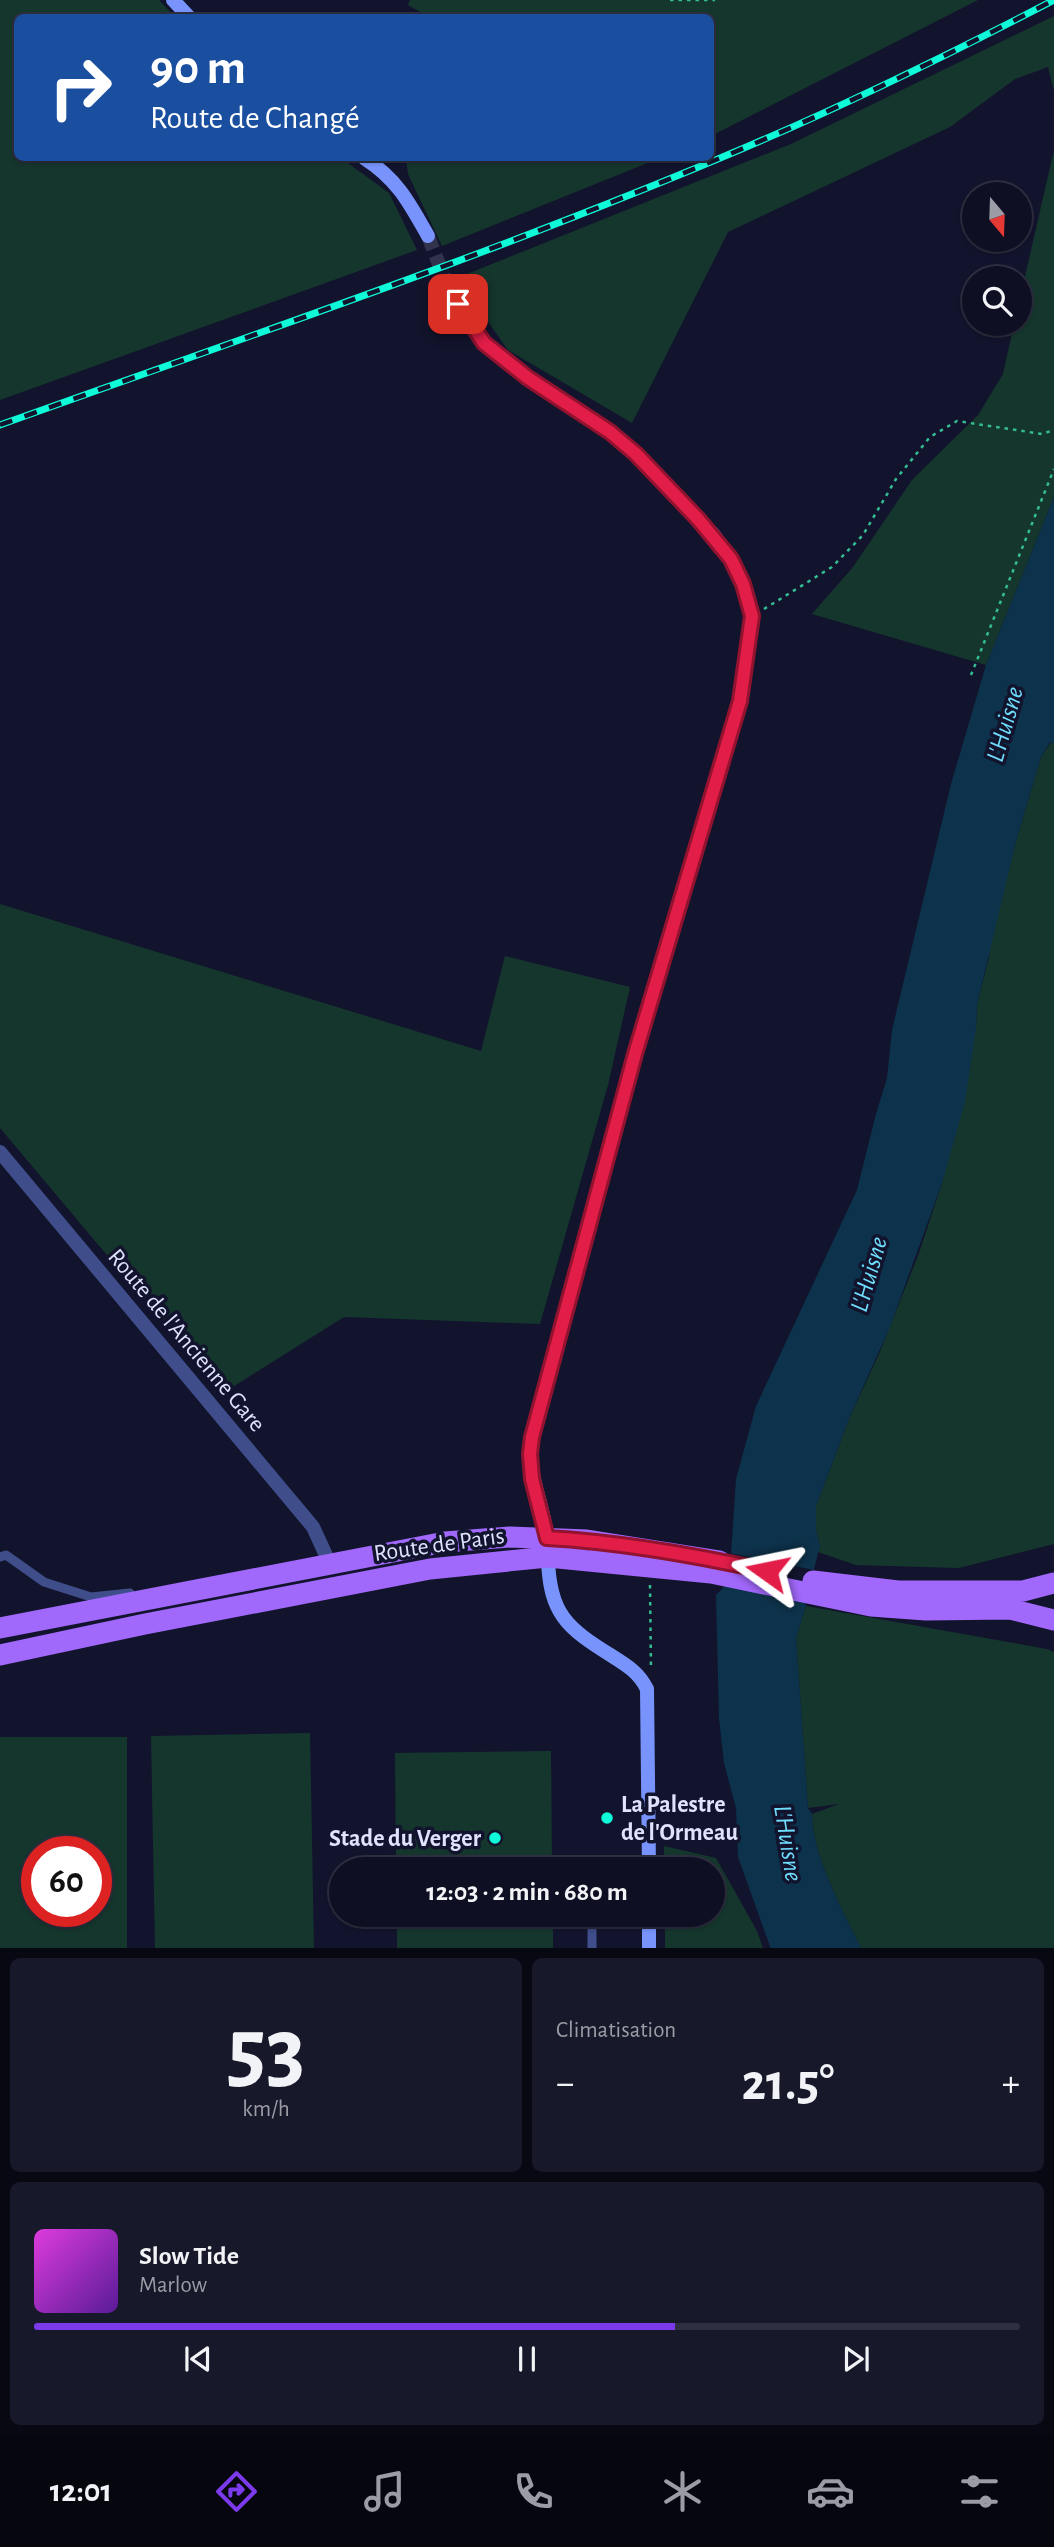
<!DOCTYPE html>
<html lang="fr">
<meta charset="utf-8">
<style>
body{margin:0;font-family:"Alegreya Sans",sans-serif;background:#17182a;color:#f1f3f6;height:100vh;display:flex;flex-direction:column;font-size:26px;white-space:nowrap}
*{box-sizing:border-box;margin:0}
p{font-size:23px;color:#9b9ca5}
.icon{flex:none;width:38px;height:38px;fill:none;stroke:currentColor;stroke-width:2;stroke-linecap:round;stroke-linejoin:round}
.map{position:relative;height:1948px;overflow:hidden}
.details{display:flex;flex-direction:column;gap:10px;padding:10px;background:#080813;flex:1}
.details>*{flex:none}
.banner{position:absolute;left:14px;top:14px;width:700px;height:147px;border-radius:10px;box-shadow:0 2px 5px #0004,0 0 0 2px #2e2f40;background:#1a4fa0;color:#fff;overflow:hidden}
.needle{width:46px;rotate:161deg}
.fabs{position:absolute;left:962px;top:182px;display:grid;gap:14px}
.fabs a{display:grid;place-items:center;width:70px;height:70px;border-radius:50%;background:#0e0f22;box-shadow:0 2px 5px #0004,0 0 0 2px #2e2f40;font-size:35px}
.speed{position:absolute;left:21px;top:1836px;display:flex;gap:14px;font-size:35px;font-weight:700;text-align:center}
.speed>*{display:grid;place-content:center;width:91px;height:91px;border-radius:50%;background:#0e0f22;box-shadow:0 2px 5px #0004,0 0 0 2px #2e2f40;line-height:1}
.speed .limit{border:10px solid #d22;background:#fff;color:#111}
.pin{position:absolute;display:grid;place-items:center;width:60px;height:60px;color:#fff;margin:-30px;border-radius:14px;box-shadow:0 4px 10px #0006}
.me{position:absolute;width:77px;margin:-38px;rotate:282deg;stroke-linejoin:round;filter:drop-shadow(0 0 5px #0008)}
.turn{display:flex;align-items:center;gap:24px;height:147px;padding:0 21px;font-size:32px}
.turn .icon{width:91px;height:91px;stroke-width:2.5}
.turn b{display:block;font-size:49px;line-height:60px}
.big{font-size:52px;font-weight:600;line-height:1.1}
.details .widget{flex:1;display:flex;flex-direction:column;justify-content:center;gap:10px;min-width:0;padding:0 24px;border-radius:10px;background:#17182a}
.details .dial{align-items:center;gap:0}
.dial b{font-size:91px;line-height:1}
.song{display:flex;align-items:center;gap:21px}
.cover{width:84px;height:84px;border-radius:10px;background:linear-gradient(135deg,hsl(300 70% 55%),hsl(270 70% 35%))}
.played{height:7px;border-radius:4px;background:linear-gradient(90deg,#7c3aed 65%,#2e2f40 65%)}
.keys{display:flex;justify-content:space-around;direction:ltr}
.heat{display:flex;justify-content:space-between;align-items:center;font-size:38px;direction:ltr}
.details .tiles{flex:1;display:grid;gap:10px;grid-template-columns:1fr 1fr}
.widget:last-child{grid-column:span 2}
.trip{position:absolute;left:329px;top:1857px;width:396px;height:70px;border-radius:35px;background:#0e0f22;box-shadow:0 2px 5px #0004,0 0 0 2px #2e2f40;font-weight:600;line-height:70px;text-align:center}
.tab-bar{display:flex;height:112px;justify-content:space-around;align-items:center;background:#06060e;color:#9b9ca5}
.tab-bar .icon{width:49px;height:49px}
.tab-bar .active{color:#7c3aed}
.tab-bar b{font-size:32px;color:#f1f3f6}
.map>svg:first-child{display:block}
.green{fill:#15362d;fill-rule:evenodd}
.water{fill:#0d324b}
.pier{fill:#12142d}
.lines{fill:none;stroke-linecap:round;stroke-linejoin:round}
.secondary-tunnel{stroke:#31334c;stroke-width:14;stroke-dasharray:14 7;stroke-linecap:butt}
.path{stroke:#34bd94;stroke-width:2.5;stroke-dasharray:3.5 5;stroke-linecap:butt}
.lane{stroke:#3f4e8a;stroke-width:9}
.street{stroke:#3f4e8a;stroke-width:14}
.secondary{stroke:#7894fc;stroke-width:14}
.primary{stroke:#a168fc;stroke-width:21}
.rail-casing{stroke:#0ffad9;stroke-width:7}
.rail{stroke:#12142d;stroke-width:4.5;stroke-dasharray:13;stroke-linecap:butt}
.route-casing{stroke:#92132f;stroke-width:18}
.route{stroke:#e11d48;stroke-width:12}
.poi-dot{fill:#0ffad9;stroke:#12142d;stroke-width:2.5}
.labels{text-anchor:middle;stroke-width:7;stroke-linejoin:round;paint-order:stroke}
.street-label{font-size:24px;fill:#dfe3fe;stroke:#12142d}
.poi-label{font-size:24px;font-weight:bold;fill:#dfe3fe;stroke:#12142d;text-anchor:start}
.water-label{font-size:26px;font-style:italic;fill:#6fddfc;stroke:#12142d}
</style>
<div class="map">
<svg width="1054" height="1949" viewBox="0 0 1054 1949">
<rect width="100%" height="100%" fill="#12142d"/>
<!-- green -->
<g class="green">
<polygon points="0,0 159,0 175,17 18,18 18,158 341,158 389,193 417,250 0,400"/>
<polygon points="410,0 978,0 711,136 710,18 429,17 408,5"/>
<polygon points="1054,16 1054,91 1048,67 1015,79 950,127 728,232 632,423 508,350 457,278 791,144"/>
<polygon points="1054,150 1054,497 986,665 812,614 853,567 912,480 978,415 1003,374 1014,324 1020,324 1020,298"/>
<polygon points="406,158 660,158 442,246 408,174"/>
<polygon points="1051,742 1054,744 1054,1544 959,1568 856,1565 818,1552 820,1546 816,1530 816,1506 851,1414 879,1354 919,1253 942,1183 976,1028 977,1005 989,957 990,943 1016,841 1041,757"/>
<polygon points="0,904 481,1051 505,956 630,987 608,1085 540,1324 344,1317 223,1393 0,1128"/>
<path d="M806 1606 1047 1649 1054 1652V1948H861C843 1911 812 1855 812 1814L839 1804 808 1808 796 1638Z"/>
<polygon points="310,1733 314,1948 155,1948 151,1736"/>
<path d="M0 1737H127V1948H0ZM37 1852H96V1911H37Z"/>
<polygon points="551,1751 552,1869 396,1869 395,1753"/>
<polygon points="664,1846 716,1858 757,1931 763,1948 665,1948 665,1915 712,1914 712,1869 664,1869"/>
<rect x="397" y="1915" width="156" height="33"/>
</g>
<!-- water -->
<path class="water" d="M1054 497V744L1050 742 1041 757 1016 841 977 1005 976 1028 965 1102 942 1183 890 1327 851 1414 816 1506V1530L820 1546 805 1603 806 1606 796 1638 808 1808 812 1814C812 1855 843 1911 861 1948L771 1949 738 1857 736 1808 724 1763 719 1718 716 1595 723 1588 731 1555 736 1479 756 1406 857 1190 876 1114 887 1078 892 1030 951 784 986 665Z"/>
<!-- pier -->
<polygon class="pier" points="729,1553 814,1570 808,1600 723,1584"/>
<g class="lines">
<!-- secondary-tunnel -->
<polyline class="secondary-tunnel" points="428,236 446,282"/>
<!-- path -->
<g class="path">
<polyline points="670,0 715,0"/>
<polyline points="764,609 832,567 863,535 896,479 930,437 957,421 1042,434 1054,430"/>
<polyline points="971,675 1054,469"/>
<polyline points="650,1585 651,1669"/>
</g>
<!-- lane -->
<g class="lane">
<polyline points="0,1557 6,1555 44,1582 91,1597 130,1593"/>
<polyline points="592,1949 592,1924"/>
</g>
<!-- street -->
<polyline class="street" points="0,1152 313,1527 330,1564"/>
<!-- secondary -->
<g class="secondary">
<polyline points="173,0 190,18"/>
<path d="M364 158C397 179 409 202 428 236"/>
<path d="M446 282 471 326 484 343 504 361 610 432 637 454 714 535 731 559 743 584 752 616 740 701 635 1054 532 1437C527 1479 543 1499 547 1538"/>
<path d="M548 1557C549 1614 567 1628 612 1656 628 1666 639 1673 647 1689L649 1869"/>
<polyline points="649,1949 649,1914"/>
</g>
<!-- primary -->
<g class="primary">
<polyline points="813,1581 898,1591 1023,1591 1054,1583"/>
<polyline points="0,1628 445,1542 510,1537 587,1540 720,1561"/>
<polyline points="0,1655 145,1624 430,1569 548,1557 711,1573 871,1606 926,1610 1010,1609 1054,1620"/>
</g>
<defs>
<path id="rail" d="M0 425C249 336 501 251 744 148 850 103 952 53 1054 0"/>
</defs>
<!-- rail casing -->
<use href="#rail" class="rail-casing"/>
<!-- rail -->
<use href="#rail" class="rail"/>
</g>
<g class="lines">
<defs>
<path id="route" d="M458 304 484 343 528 378 610 432 636 454 698 519 731 559 743 584 752 616 740 701 635 1054 532 1437 530 1454 532 1479 547 1538C621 1542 694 1555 767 1571"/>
</defs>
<!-- route casing -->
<use href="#route" class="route-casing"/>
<!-- route -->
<use href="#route" class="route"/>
</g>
<!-- markers -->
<g class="poi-dot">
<circle cx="607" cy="1818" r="7"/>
<circle cx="495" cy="1838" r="7"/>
</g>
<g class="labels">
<!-- street labels -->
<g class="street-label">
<text transform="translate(187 1340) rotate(50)" y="8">Route de l'Ancienne Gare</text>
<text transform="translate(439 1544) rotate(-8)" y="8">Route de Paris</text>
</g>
<!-- poi labels -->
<g class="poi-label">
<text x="621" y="1812">La Palestre<tspan x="621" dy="28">de l'Ormeau</tspan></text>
<text x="481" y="1846" text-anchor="end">Stade du Verger</text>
</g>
<!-- water labels -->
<g class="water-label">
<text transform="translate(1004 724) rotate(-74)" y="9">L'Huisne</text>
<text transform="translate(868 1274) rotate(-74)" y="9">L'Huisne</text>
<text transform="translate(789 1843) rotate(81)" y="9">L'Huisne</text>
</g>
</g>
</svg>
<div class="fabs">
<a><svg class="needle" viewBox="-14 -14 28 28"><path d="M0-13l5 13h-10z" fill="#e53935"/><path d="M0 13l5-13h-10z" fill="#9b9ca5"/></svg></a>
<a><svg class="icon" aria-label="search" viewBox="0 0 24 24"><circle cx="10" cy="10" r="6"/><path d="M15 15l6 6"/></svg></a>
</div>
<div class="speed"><div class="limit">60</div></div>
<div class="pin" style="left:458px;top:304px;background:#d93025"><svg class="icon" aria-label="arrive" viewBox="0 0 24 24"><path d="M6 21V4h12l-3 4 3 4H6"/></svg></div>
<svg class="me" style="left:767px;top:1571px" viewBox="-20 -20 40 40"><path d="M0-17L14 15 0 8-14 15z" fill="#e11d48" stroke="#fff" stroke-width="4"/></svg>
<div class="trip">12:03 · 2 min · 680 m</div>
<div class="banner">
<div class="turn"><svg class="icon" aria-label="right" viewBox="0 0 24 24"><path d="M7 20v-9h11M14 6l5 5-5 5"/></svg><div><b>90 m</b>Route de Changé</div></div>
</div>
</div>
<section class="details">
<div class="tiles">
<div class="widget dial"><b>53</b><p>km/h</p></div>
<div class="widget"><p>Climatisation</p>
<div class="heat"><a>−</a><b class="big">21.5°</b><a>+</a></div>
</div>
<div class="widget">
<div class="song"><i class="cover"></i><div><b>Slow Tide</b><p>Marlow</p></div></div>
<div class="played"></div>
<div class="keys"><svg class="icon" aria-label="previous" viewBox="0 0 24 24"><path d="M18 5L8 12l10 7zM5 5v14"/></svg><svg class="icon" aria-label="pause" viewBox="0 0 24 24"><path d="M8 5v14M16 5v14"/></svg><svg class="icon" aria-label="next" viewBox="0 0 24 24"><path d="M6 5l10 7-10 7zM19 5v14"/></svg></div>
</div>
</div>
</section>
<nav class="tab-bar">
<b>12:01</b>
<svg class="icon active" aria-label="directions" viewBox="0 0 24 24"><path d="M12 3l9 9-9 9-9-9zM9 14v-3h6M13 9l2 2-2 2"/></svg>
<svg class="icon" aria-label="music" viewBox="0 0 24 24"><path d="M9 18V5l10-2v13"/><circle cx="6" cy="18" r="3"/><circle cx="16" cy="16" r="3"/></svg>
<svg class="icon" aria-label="phone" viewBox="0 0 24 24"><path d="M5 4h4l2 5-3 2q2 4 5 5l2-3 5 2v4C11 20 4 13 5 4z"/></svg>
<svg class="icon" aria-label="climate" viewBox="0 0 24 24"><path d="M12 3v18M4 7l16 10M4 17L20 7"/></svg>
<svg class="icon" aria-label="car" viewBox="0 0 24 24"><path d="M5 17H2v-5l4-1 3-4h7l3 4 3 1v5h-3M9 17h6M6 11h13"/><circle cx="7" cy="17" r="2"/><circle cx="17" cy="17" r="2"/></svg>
<svg class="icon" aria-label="filters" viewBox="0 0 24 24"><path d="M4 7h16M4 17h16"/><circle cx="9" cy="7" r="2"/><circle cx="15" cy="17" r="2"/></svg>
</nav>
